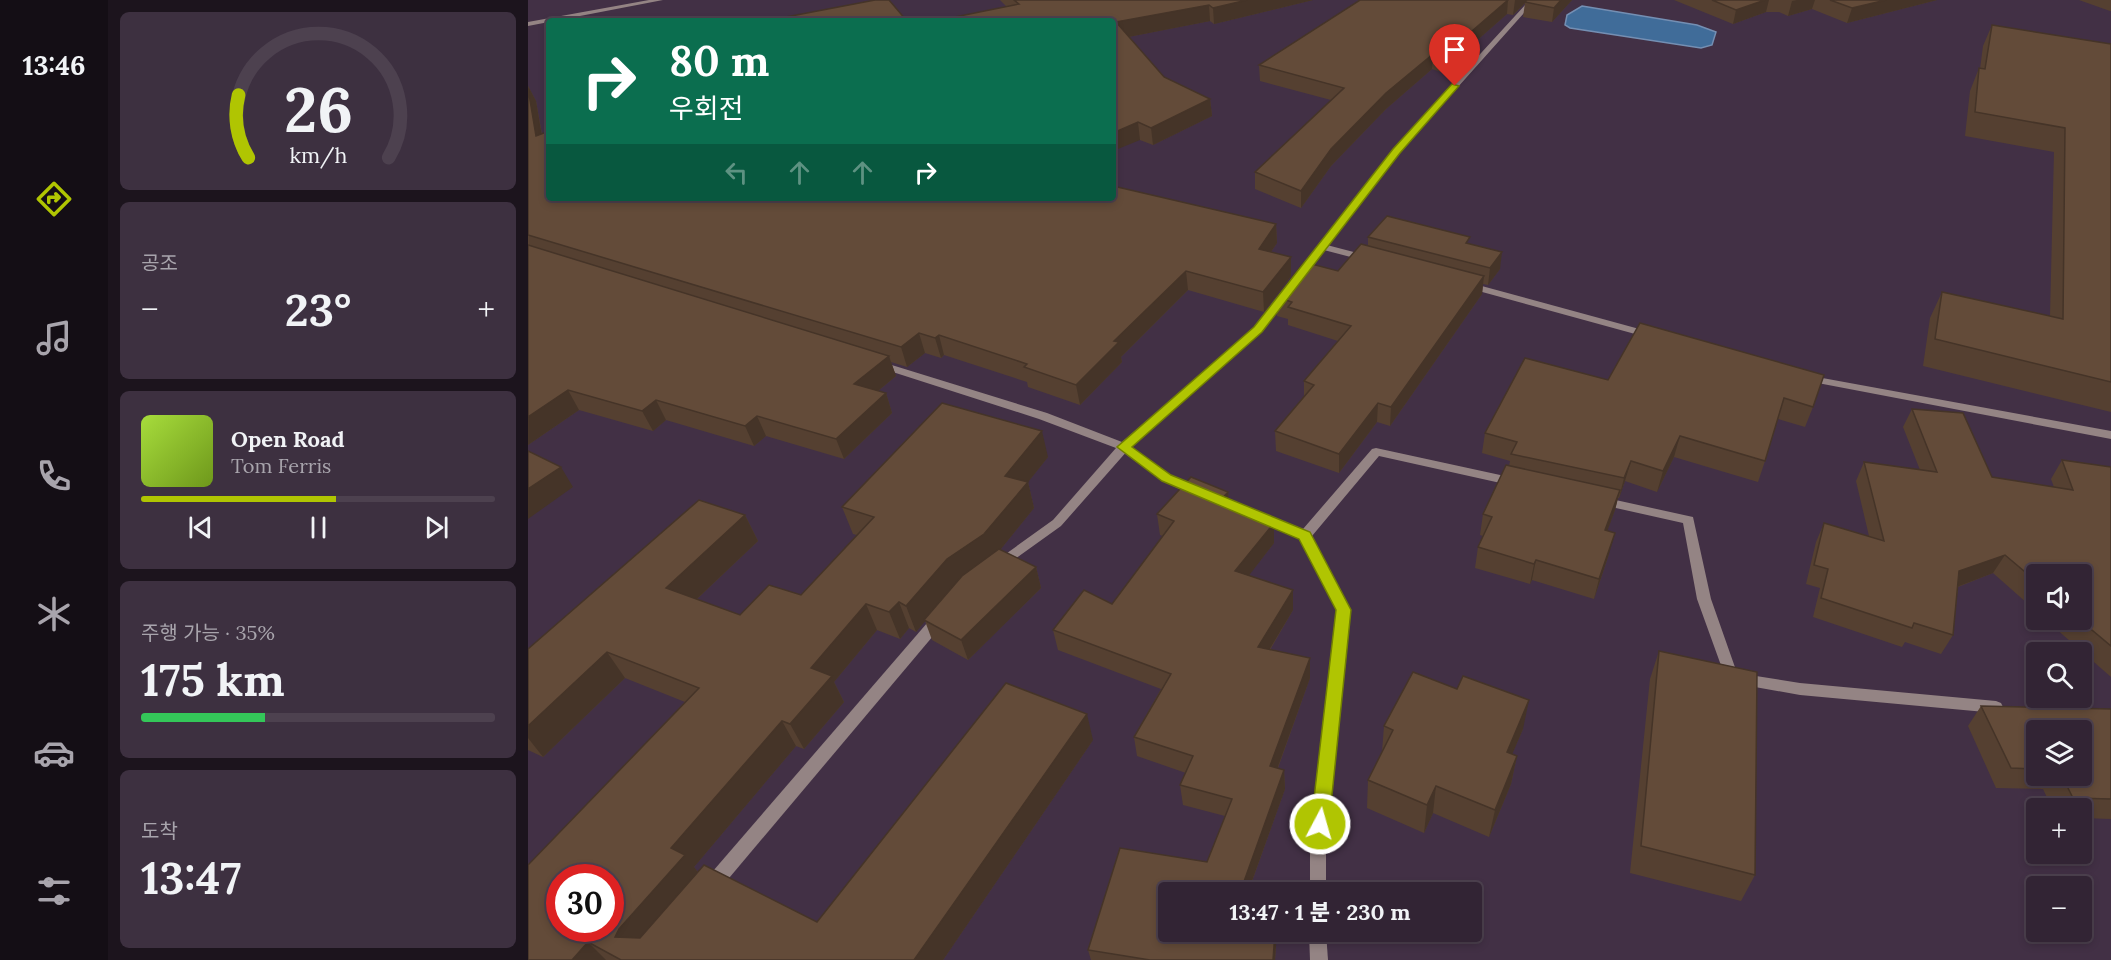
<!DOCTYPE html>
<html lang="ko">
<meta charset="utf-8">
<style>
body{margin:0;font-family:Lora,"Noto Sans KR",serif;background:#3d3040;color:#f1f3f6;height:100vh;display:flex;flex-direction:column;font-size:22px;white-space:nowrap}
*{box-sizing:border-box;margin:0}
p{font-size:20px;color:#a8a4ac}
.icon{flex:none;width:33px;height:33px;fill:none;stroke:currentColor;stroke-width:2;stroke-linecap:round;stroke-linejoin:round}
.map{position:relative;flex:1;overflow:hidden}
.panel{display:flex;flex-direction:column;gap:12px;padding:12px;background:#1c141d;width:420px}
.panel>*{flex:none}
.guide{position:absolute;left:18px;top:18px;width:570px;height:183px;border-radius:6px;box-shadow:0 3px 9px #0003,0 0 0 2px #4d414f;background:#0b6e4f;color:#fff;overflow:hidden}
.fabs{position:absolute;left:1498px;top:564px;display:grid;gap:12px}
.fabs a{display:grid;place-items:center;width:66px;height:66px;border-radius:6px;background:#322434;box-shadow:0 3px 9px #0003,0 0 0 2px #4d414f;font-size:30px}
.speed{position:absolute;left:18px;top:864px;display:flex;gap:12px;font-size:30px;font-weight:700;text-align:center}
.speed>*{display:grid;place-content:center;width:78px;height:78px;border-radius:50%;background:#322434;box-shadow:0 3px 9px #0003,0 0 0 2px #4d414f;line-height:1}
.speed .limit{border:9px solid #d22;background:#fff;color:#111}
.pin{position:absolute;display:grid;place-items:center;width:51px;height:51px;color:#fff;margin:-62px -26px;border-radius:50% 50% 50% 0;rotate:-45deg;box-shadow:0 0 6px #0007}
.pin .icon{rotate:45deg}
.me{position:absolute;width:66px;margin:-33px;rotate:6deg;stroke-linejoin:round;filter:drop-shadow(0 0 4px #0008)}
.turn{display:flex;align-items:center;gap:21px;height:126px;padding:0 24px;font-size:27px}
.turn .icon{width:78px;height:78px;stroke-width:2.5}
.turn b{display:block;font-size:42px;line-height:51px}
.lanes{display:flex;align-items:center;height:57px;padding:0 24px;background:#0003;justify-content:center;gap:30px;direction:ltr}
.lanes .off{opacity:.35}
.big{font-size:45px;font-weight:800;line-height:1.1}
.panel .widget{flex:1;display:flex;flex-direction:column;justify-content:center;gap:9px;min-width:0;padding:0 21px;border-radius:9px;background:#3d3040}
.panel .dial{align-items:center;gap:0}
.dial svg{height:156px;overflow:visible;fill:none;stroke:#4d414f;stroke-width:7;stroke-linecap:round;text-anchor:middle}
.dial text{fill:#f1f3f6;stroke:none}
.song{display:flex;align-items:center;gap:18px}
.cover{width:72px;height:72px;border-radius:9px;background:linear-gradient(135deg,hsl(80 70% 55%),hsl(80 70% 35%))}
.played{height:6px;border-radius:3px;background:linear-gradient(90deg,#b0c502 55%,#4d414f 55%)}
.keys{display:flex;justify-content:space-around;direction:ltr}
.heat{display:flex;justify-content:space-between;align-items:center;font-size:33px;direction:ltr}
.charge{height:9px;border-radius:4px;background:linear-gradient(90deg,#34c759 35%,#4d414f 0)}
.trip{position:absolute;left:630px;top:882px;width:324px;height:60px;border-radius:6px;background:#322434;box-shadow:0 3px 9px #0003,0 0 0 2px #4d414f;font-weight:800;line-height:60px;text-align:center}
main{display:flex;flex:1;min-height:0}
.menu{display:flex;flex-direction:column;width:108px;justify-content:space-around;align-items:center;background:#140e15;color:#a8a4ac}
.menu .icon{width:42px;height:42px}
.menu .active{color:#b0c502}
.menu b{font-size:27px;color:#f1f3f6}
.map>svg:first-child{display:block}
.water{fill:#406c99;stroke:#748fb3;stroke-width:1.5}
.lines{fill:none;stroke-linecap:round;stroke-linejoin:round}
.minor{fill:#948484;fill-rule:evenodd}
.tertiary{fill:#948484;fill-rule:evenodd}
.wall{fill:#554031;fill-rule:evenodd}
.shaded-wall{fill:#453428}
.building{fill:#634b39;stroke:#453428;stroke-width:1.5;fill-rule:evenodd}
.route{fill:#b0c502;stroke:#728001;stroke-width:1.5}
</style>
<main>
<nav class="menu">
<b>13:46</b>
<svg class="icon active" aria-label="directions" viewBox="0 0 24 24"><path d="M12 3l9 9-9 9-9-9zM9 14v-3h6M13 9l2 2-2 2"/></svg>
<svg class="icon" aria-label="music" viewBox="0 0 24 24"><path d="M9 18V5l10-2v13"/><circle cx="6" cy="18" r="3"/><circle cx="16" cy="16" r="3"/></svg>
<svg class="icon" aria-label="phone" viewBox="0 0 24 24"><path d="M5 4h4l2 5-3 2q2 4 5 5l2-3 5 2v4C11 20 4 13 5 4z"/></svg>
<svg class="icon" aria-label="climate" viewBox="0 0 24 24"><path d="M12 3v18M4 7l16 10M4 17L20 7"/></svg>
<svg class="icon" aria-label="car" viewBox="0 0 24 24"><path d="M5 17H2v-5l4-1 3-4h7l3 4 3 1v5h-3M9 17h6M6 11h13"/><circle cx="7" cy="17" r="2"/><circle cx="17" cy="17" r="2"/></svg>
<svg class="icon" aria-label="filters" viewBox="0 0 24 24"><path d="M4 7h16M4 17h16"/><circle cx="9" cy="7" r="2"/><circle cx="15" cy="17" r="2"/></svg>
</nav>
<section class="panel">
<div class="widget dial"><svg viewBox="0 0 100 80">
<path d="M14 69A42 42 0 1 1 86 69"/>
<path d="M14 69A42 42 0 0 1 9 37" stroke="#b0c502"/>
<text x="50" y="56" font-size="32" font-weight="700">26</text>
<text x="50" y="72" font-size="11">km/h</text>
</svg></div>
<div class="widget"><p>공조</p>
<div class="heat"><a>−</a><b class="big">23°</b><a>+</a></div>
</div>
<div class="widget">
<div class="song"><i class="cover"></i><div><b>Open Road</b><p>Tom Ferris</p></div></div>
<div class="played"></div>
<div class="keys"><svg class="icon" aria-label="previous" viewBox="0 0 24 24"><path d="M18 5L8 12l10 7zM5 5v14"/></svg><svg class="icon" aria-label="pause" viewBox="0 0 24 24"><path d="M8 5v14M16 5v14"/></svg><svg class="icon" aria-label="next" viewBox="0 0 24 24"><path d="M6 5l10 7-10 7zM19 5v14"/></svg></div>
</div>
<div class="widget"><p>주행 가능 · 35%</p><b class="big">175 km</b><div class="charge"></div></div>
<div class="widget"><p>도착</p><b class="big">13:47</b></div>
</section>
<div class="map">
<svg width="1583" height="960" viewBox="0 0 1583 960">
<rect width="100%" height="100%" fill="#423045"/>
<!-- water -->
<polygon class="water" points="1054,6 1169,25 1188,32 1184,45 1173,48 1042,28 1037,25 1039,15"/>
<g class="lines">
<!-- minor -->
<g class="minor">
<polygon points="795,244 841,256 843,258 838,261 792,249 790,247"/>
<polygon points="939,282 1126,333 1127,335 1122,338 1118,337 936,287 936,283"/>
<polygon points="1278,375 1583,431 1583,439 1274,380 1273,378 1274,376"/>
<path d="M596 443 643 475 675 488 677 491 675 494C655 499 609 462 592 450L590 447 592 444Z"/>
<polygon points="848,448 986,478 992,482 986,486 851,456 784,536 822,610 798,846 798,892 782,892 782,846 808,610 772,538 683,501 681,498 687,494 691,495 775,529 844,449"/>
<polygon points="1074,497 1165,517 1183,599 1209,673 1272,683 1468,701 1473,703 1475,707 1473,711 1468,713 1272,695 1199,682 1169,599 1155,523 1070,504 1068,501 1070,498"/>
<polygon points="781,932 798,932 800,960 782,960"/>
</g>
<!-- tertiary -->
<g class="tertiary">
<polygon points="121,0 135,0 0,26 0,22"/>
<polygon points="999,3 1004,4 871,153 775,278 769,278 769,274 865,149"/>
<polygon points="757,292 762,295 734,332 600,450 533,526 473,569 468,567 467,564 468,561 525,520 588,448 511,419 346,366 345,364 346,362 354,362 519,413 594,442 726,328 753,293"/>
<polygon points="411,614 416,615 418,619 416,623 191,890 185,892 179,890 177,884 179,878 406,615"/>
</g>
</g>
<!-- wall -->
<g class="wall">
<polygon points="472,0 785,0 686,24 682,21 600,37 636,77 682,99 684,116 625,145 612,140"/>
<polygon points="832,0 1044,0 1024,22 995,17 997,3 985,15 979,14 913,72 904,69 858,109 803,166 773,208 727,189 727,172 803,100 732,81 731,65"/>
<polygon points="1146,0 1409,0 1319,23 1284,9 1260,16 1251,12 1238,12 1205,24"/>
<polygon points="1551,0 1583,0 1583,11 1582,11"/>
<polygon points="1464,25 1583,44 1583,412 1395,366 1402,318 1414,292 1522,316 1526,152 1437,136 1442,91 1451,68 1452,69 1455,46"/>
<polygon points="0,86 8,101 14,134 748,224 749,243 743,252 763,257 763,276 736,312 660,290 593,357 594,362 552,405 500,387 499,382 416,355 413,358 397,353 379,367 363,362 368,376 350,391 358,393 364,413 316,459 238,436 226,446 138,420 125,431 51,410 0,445"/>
<polygon points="840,237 941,243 972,269 960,285 955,284 954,294 862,426 849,422 811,473 748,451 747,431 776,397 776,381 810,341 760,325 760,319 749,316 749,297 810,271 840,246"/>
<polygon points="1112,323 1285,407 1277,427 1250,419 1237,461 1230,482 1146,457 1129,492 1097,481 1091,498 1090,498 1087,510 1079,531 1081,554 1066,599 1004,580 1002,584 947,568 950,547 955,536 952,535 955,514 981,466 982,461 954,453 957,433 1080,380"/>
<polygon points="1384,409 1464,477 1526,487 1523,479 1534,460 1583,467 1583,677 1518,620 1554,620 1509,574 1509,612 1465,573 1430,587 1425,635 1413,654 1377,642 1374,647 1285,617 1292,588 1278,584 1288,542 1296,523 1341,536 1328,481 1336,462 1392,470 1375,427"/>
<polygon points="520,457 500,482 506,508 472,550 508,567 513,588 440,660 404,640 397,621 388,632 381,628 372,639 349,630 306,682 316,702 276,749 268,746 166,867 170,872 289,922 565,740 415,960 0,960 157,702 97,678 15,757 0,750 0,649 217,515 230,541 169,599 212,615 273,595 329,535 325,534 314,507"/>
<polygon points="700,492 701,506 746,543 721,575 765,610 742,650 782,678 750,768 756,770 757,789 722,887 749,888 749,892 640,892 640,932 749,932 747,960 563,960 560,950 679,862 697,816 655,805 652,785 658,773 609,756 606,737 633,689 530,650 525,630 584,604 635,536 632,535 629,514"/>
<polygon points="1131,651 1227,875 1213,901 1102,873 1122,679"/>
<path d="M1453 706 1583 709V819L1554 818V808H1524L1515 789 1468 788 1440 726ZM1509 730 1554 776H1509Z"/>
<polygon points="856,726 995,729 984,754 989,756 983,784 961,837 905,813 896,833 839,808 840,780 854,752"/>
</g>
<!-- shaded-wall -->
<g class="shaded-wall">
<polygon points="719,0 785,0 686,24 685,8"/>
<polygon points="980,0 979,14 913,72 915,56"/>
<polygon points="987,0 1000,0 985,15"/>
<polygon points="1033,0 1044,0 1024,22 1026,8"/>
<polygon points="1237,0 1241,0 1238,12 1205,24 1208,10"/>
<polygon points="1269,0 1287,0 1284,9 1260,16 1264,1"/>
<polygon points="1358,0 1409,0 1319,23 1324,8"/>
<polygon points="681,5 682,21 590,39 588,22"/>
<polygon points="905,54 904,69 858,109 803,166 773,208 773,191 803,149 858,93"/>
<polygon points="0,86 8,101 17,154 8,136"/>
<polygon points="682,99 684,116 625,145 623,128"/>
<polygon points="610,122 612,140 585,151 585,133"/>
<polygon points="748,224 749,243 732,268 731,249"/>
<polygon points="974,252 972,269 960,285 962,268"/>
<polygon points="763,257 763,276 736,312 735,292"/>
<polygon points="658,271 660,290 593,357 594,362 552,405 548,385 586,341"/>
<polygon points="956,276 954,294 862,426 863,407"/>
<polygon points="391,333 397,353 379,367 373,347"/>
<polygon points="411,335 416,355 413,358 407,338"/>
<polygon points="361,356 368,376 333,405 326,384"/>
<polygon points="40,390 51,410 0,445 0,417"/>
<polygon points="358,393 364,413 316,459 308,439"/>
<polygon points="128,400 138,420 125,431 114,411"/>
<polygon points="850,403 849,422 811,473 811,454"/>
<polygon points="229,416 238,436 226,446 217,426"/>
<polygon points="514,431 520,457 500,482 506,508 464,560 427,586 388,632 378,606 477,476"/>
<polygon points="1152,436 1146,457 1129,492 1135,471"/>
<polygon points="1103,461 1097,481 1091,498 1096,478"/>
<polygon points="33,467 45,487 0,519 0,489"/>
<polygon points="1092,490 1087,510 1072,551 1077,530"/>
<polygon points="700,492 702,512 691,502"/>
<polygon points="217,515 230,541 153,614 138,588"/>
<polygon points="746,523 746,543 709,591 707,571"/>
<polygon points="1087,533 1081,554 1066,599 1071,579"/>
<polygon points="1477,555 1465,573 1421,590 1431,571"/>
<polygon points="1008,560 1004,580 1002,584 1006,564"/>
<polygon points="508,567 513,588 440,660 433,640"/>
<polygon points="765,590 765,610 731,667 730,647"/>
<polygon points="371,602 381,628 372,639 361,612"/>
<polygon points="338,604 349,630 306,682 316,702 276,749 262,724 283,668"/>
<polygon points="79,652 97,678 15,757 0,738 0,726"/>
<polygon points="782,658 782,678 743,786 742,766"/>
<polygon points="1001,700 995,729 973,780 979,752"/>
<polygon points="559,714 565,740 415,960 386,960"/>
<polygon points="254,721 268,746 166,867 175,879 112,953 87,937 91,929 143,848"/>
<polygon points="989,756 983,784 961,837 967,810"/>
<polygon points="756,770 757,789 720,892 714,887"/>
<polygon points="908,786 905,813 896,833 899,805"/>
<polygon points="747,932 749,932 747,960 745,960"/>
<polygon points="60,942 78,960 44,960"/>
</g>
<!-- building -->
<g class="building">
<polygon points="347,0 361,0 379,21 237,21"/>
<polygon points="486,0 719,0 685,8 681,5 588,22 636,77 682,99 623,128 610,122 585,133 585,21 407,21 491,4"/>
<polygon points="832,0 980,0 915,56 905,54 858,93 803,149 773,191 727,172 816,88 731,65"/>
<polygon points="999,0 1033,0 1026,8 997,2"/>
<polygon points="1184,0 1237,0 1208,10"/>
<polygon points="1302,0 1358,0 1324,8"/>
<polygon points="1464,25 1583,44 1583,382 1407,339 1414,292 1535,319 1537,128 1447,112 1451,68 1457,69"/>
<polygon points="0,88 8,136 21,131 21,198 585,198 585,186 748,224 731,249 763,257 735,292 658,271 586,341 591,342 548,385 496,367 499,364 411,335 407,338 391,333 373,347 0,235"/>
<polygon points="859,216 942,237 938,243 974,252 962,268 840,237"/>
<polygon points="833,244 956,276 863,407 850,403 811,454 747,431 786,385 776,381 823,326 760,307 764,302 749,297 776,262 810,271"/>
<polygon points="0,245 361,356 326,384 358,393 308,439 229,416 217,426 128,400 114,411 40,390 0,417"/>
<polygon points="1112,323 1296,375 1285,407 1256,398 1237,461 1152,436 1135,471 1103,461 1096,478 983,454 989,442 957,433 997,358 1080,380"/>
<path d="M414 403 514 431 477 476 500 482 456 534 419 559 378 606 371 602 361 612 338 604 283 668 304 676 262 724 254 721 143 848 157 855 91 929 87 937 112 938 176 865 289 922 478 683 559 714 386 960H93L60 942 44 960H0V865L171 688 79 652 0 726V649L171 500 217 515 138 588 212 615 241 585 273 595 346 517 314 507ZM32 878H82V928H32Z"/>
<polygon points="1384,409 1435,413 1464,477 1545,490 1534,460 1583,467 1583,646 1552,620 1554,620 1554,574 1509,574 1509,582 1477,555 1431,571 1425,635 1386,623 1384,628 1293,598 1300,569 1286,565 1296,523 1356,541 1336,462 1409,472"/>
<polygon points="0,451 33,467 0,489"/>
<polygon points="978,465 1092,490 1077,530 1087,533 1071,579 1008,560 1006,564 950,547 964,517 955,514"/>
<polygon points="663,477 700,492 691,502 746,523 707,571 765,590 730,647 782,658 742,766 756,770 714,887 749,888 749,892 640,892 640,932 747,932 745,960 622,960 560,950 592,848 679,862 704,799 652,785 665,756 606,737 643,674 525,630 556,590 584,604 646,521 629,514"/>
<polygon points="471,549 508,567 433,640 396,620 434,576"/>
<polygon points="1131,651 1229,672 1227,875 1113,846"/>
<polygon points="885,672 929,689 935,676 1001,700 979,752 989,756 967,810 908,786 899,805 840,780 865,730 856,726"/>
<polygon points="1453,706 1583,709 1583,799 1545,798 1534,776 1554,776 1554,730 1509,730 1509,769 1483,768"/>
</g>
<!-- route -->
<polygon class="route" points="924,84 931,86 872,153 734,332 604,447 643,475 782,532 823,610 801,824 798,830 792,832 786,830 783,824 808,610 771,539 634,481 589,447 726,327 865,149"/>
</svg>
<div class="fabs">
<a><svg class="icon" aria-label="sound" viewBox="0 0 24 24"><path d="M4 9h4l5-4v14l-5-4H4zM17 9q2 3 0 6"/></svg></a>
<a><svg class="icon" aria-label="search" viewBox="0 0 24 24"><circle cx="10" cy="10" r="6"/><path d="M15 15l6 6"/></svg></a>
<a><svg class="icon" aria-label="layers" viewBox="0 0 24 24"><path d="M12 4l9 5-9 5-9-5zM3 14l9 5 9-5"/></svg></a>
<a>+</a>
<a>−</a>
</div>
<div class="speed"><div class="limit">30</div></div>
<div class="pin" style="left:927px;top:86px;background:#d93025"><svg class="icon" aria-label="arrive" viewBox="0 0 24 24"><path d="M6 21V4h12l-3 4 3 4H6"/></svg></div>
<svg class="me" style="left:792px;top:824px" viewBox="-20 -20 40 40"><circle r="17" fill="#b0c502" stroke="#fff" stroke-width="3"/><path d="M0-11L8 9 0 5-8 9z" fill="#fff"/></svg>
<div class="trip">13:47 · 1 분 · 230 m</div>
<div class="guide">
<div class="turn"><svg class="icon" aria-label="right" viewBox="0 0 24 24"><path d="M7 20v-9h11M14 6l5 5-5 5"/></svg><div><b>80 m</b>우회전</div></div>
<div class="lanes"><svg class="icon off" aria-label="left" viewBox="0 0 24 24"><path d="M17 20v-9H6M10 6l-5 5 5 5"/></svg><svg class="icon off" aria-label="ahead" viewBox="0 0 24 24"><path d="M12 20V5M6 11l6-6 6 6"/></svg><svg class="icon off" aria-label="ahead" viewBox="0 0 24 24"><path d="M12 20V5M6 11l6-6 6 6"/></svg><svg class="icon" aria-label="right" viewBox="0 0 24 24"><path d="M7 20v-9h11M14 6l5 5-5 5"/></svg></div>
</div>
</div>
</main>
